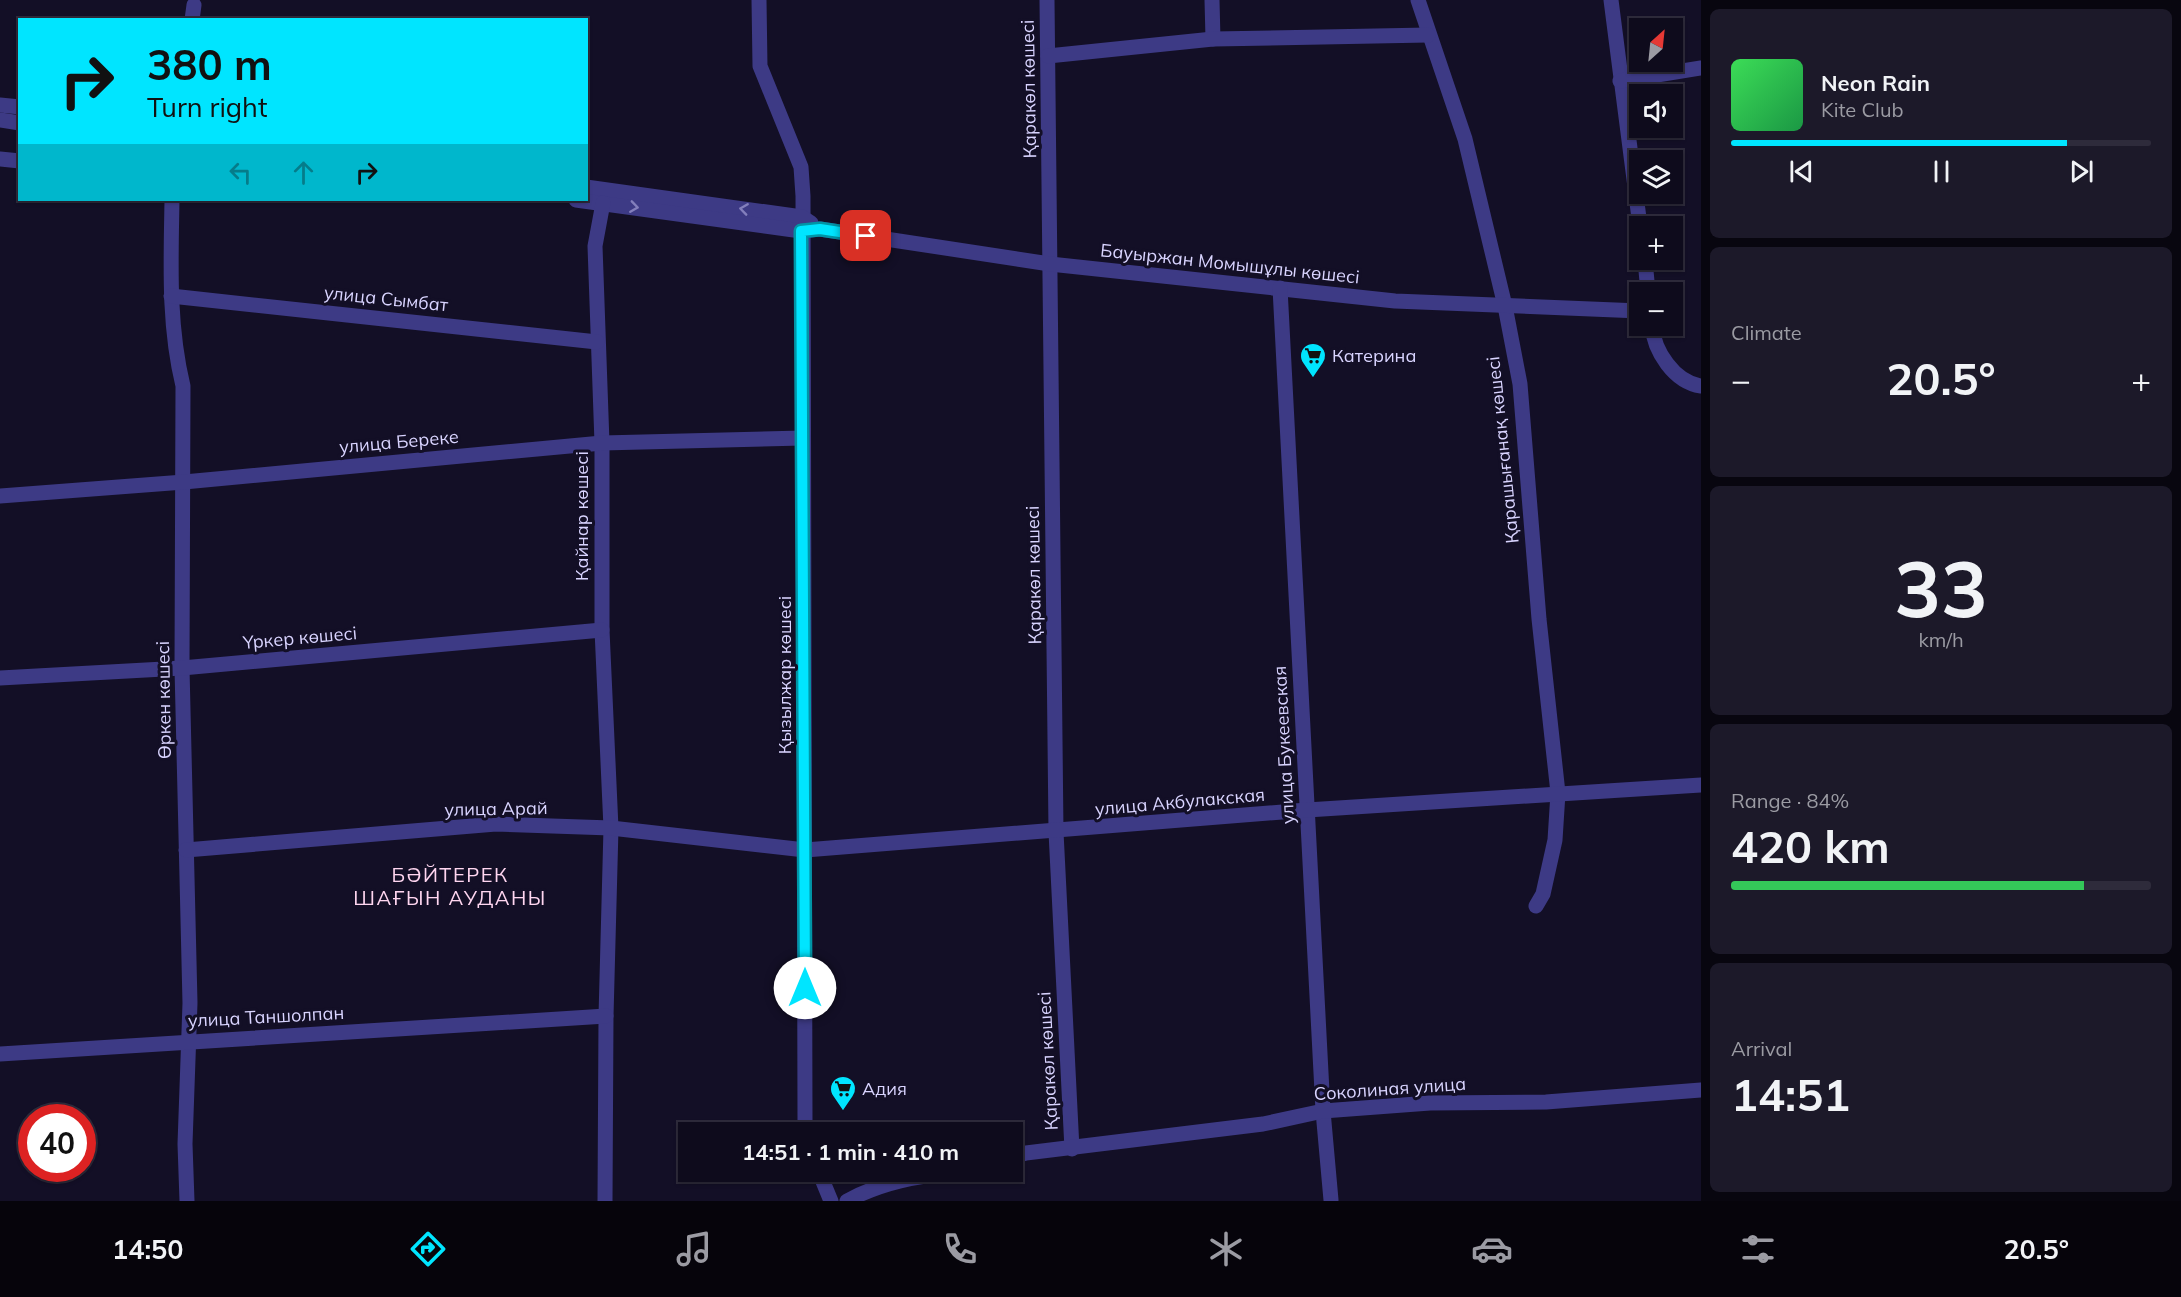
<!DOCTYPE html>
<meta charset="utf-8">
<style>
body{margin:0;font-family:Mulish,sans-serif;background:#1c1929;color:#f1f3f6;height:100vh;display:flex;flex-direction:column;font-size:22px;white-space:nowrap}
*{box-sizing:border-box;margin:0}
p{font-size:20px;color:#9b9ba3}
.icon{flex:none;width:33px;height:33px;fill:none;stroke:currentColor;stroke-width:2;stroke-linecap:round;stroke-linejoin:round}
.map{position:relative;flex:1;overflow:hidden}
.details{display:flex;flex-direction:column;gap:9px;padding:9px;background:#08060f;width:480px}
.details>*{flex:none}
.top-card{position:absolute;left:18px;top:18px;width:570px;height:183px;border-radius:0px;box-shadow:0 2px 4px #0004,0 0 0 2px #2e2b3b;background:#00e5ff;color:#111;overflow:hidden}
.needle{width:39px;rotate:27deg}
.buttons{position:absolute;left:1629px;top:18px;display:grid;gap:12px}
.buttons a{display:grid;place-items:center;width:54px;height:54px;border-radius:0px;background:#0e0b1c;box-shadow:0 2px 4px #0004,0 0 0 2px #2e2b3b;font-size:30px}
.speed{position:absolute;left:18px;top:1104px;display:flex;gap:12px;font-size:30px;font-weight:700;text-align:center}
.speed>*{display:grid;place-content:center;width:78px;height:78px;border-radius:50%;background:#0e0b1c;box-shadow:0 2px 4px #0004,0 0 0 2px #2e2b3b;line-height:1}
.speed .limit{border:9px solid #d22;background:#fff;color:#111}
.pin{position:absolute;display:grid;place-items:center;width:51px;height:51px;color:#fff;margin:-26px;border-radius:12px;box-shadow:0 3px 9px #0006}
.me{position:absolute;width:66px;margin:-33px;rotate:0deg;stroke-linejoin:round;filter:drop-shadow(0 0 4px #0008)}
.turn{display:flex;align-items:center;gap:21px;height:126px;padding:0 30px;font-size:27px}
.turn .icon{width:78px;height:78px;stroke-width:2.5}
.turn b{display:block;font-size:42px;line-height:51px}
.lanes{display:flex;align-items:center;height:57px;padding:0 30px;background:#0003;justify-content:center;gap:30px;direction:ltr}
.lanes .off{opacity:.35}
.big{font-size:45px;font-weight:700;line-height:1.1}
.details .card{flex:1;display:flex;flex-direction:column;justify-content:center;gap:9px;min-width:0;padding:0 21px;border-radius:9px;background:#1c1929}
.details .dial{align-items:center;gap:0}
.dial b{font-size:78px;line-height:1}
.song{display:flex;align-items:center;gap:18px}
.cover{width:72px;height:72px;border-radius:9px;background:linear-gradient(135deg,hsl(130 70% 55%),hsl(140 70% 35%))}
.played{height:6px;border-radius:3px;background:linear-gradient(90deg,#00e5ff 80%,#2e2b3b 80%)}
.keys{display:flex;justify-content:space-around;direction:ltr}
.heat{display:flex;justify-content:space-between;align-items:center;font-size:33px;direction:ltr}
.charge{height:9px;border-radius:4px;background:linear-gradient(90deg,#34c759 84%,#2e2b3b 0)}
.trip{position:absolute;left:678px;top:1122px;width:345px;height:60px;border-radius:0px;background:#0e0b1c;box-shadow:0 2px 4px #0004,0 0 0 2px #2e2b3b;font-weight:700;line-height:60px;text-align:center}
.menu{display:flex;height:96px;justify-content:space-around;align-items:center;background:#06040b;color:#9b9ba3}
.menu .icon{width:42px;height:42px}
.menu .selected{color:#00e5ff}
.menu b{font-size:27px;color:#f1f3f6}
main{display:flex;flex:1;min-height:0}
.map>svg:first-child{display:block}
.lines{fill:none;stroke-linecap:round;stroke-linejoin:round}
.minor{stroke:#3d3a85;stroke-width:15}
.oneway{stroke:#837fbc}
.route-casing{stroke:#0095a6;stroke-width:15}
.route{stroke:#00e5ff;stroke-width:10}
.labels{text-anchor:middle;stroke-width:6;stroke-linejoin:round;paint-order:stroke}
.street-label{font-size:18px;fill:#d9d4ff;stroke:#130f26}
.poi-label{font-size:18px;fill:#d9d4ff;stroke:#130f26;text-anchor:start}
.neighbourhood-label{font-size:20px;letter-spacing:1.5px;fill:#ffd6f0;stroke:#130f26}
</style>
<main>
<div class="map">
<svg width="1701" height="1201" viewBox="0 0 1701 1201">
<rect width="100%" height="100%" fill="#130f26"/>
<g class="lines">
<!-- minor -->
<g class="minor">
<polyline points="759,0 760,66 801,167 803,196 805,1123 808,1132"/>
<polyline points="1047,0 1056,832 1072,1149"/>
<polyline points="1212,0 1213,39"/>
<polyline points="1418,0 1465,139 1505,306 1520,384 1539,619 1558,793 1555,840 1543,894 1536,906"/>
<polyline points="1611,0 1640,226"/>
<polyline points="192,20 194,5"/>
<polyline points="1048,56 1213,39 1428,35"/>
<polyline points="1620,81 1701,68"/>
<polyline points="0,105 20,107"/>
<polyline points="0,120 20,123"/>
<polyline points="0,159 20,161"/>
<polyline points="586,187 802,217 811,223"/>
<path d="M172 200C171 262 168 324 183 386L182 668 190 1003 185 1144 187 1201"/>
<polyline points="576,200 801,231 820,229 1050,264 1395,301 1640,311"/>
<polyline points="603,203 595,246 602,443 602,630 611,828 606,1016 605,1201"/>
<polyline points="1645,260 1648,292"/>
<polyline points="1280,288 1323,1111 1331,1200"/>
<polyline points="171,296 597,342"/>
<path d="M1652 326C1654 351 1674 382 1701 386"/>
<polyline points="0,496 184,482 602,443 803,438"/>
<polyline points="0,678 182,668 602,630"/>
<polyline points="186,850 496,824 611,828 805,850 1307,810 1701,785"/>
<polyline points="0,1054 606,1016"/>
<polyline points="1012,1157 1026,1153 1263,1124 1323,1111 1430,1103 1546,1102 1701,1090"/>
<polyline points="819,1172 831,1201"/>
<path d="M847 1201C882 1182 917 1176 957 1172"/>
</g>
</g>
<!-- one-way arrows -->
<defs><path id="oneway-chevron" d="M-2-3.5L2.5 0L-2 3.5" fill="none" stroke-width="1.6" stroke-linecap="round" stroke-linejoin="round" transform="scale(1.5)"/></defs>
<g class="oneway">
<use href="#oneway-chevron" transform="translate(634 207) rotate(8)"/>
<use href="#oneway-chevron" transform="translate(744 209) rotate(-172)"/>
</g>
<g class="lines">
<defs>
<polyline id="route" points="805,988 801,231 820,229 866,236"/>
</defs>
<!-- route casing -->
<use href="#route" class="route-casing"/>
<!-- route -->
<use href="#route" class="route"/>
</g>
<!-- icons -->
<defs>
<symbol id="supermarket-pin" viewBox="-11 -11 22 30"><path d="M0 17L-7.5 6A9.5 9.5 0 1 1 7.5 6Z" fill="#00e5ff" stroke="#130f26"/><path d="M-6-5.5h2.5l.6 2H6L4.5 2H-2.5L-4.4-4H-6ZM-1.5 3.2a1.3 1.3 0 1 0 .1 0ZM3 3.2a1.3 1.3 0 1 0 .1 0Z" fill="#111"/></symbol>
</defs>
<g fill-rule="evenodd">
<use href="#supermarket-pin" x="1298" y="341" width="30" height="40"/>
<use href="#supermarket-pin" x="828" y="1074" width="30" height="40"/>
</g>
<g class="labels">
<!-- street labels -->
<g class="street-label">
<text transform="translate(1029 89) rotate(-91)" y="6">Қаракөл көшесі</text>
<text transform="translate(1230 264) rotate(6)" y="6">Бауыржан Момышұлы көшесі</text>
<text transform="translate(386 299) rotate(6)" y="6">улица Сымбат</text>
<text transform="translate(399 442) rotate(-5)" y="6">улица Береке</text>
<text transform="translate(1503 450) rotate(-96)" y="6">Қарашығанақ көшесі</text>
<text transform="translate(582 516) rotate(-90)" y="6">Қайнар көшесі</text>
<text transform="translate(1034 575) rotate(-91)" y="6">Қаракөл көшесі</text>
<text transform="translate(300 638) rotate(-5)" y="6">Үркер көшесі</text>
<text transform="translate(785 675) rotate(-90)" y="6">Қызылжар көшесі</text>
<text transform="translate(164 700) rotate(-91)" y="6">Өркен көшесі</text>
<text transform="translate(1284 745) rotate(-93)" y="6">улица Букеевская</text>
<text transform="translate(1180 802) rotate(-5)" y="6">улица Акбулакская</text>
<text transform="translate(496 809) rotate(-1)" y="6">улица Арай</text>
<text transform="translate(266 1017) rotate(-3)" y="6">улица Таншолпан</text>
<text transform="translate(1048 1061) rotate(-93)" y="6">Қаракөл көшесі</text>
<text transform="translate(1390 1089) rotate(-4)" y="6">Соколиная улица</text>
</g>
<!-- poi labels -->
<g class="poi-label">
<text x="1332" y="362">Катерина</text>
<text x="862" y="1095">Адия</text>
</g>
<!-- neighbourhood labels -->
<g class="neighbourhood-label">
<text x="450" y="882">БӘЙТЕРЕК<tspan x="450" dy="23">ШАҒЫН АУДАНЫ</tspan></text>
</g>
</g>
</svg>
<div class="buttons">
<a><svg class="needle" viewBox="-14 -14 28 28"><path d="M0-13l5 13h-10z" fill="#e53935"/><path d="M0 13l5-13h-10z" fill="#9b9ba3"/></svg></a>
<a><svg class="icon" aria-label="sound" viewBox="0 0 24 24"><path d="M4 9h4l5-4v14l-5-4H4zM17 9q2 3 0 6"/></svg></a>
<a><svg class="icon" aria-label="layers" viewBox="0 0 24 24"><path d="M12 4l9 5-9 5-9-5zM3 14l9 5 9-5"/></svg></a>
<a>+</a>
<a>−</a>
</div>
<div class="speed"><div class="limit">40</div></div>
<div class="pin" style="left:866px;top:236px;background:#d93025"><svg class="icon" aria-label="arrive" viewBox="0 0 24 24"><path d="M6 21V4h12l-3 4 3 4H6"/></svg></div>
<svg class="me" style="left:805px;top:988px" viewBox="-20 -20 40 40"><circle r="19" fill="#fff"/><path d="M0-13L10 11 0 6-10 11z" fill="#00e5ff"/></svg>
<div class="trip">14:51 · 1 min · 410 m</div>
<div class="top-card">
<div class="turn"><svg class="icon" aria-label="right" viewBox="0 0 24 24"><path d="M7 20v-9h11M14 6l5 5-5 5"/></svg><div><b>380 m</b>Turn right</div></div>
<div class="lanes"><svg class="icon off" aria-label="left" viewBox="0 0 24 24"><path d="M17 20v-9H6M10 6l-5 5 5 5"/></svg><svg class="icon off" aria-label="ahead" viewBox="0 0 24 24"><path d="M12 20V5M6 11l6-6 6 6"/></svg><svg class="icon" aria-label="right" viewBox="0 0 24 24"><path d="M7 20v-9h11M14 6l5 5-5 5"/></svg></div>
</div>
</div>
<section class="details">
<div class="card">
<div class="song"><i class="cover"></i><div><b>Neon Rain</b><p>Kite Club</p></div></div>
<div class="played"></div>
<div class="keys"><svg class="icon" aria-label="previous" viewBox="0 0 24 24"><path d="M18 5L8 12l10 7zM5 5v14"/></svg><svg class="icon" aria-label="pause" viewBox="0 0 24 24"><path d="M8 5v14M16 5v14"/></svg><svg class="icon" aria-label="next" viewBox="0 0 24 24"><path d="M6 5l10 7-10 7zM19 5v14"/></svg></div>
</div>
<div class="card"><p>Climate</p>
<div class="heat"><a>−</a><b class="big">20.5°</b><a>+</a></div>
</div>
<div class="card dial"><b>33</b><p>km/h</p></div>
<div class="card"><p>Range · 84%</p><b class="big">420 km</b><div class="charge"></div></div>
<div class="card"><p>Arrival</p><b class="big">14:51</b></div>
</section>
</main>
<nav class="menu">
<b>14:50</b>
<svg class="icon selected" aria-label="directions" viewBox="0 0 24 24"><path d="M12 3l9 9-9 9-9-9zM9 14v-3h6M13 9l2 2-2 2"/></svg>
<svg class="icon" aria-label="music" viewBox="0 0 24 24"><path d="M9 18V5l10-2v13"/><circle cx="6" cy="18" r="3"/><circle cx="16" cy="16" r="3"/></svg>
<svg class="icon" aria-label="phone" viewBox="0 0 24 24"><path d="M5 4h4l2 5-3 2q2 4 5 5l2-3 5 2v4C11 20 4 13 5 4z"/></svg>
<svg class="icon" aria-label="climate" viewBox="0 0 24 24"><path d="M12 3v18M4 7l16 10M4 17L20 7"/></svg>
<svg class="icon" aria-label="car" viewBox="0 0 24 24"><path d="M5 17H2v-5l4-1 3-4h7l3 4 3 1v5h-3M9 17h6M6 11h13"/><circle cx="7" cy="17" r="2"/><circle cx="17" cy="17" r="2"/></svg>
<svg class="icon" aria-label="filters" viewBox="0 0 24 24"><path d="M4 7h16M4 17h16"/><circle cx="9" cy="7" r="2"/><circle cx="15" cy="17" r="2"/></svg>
<b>20.5°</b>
</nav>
